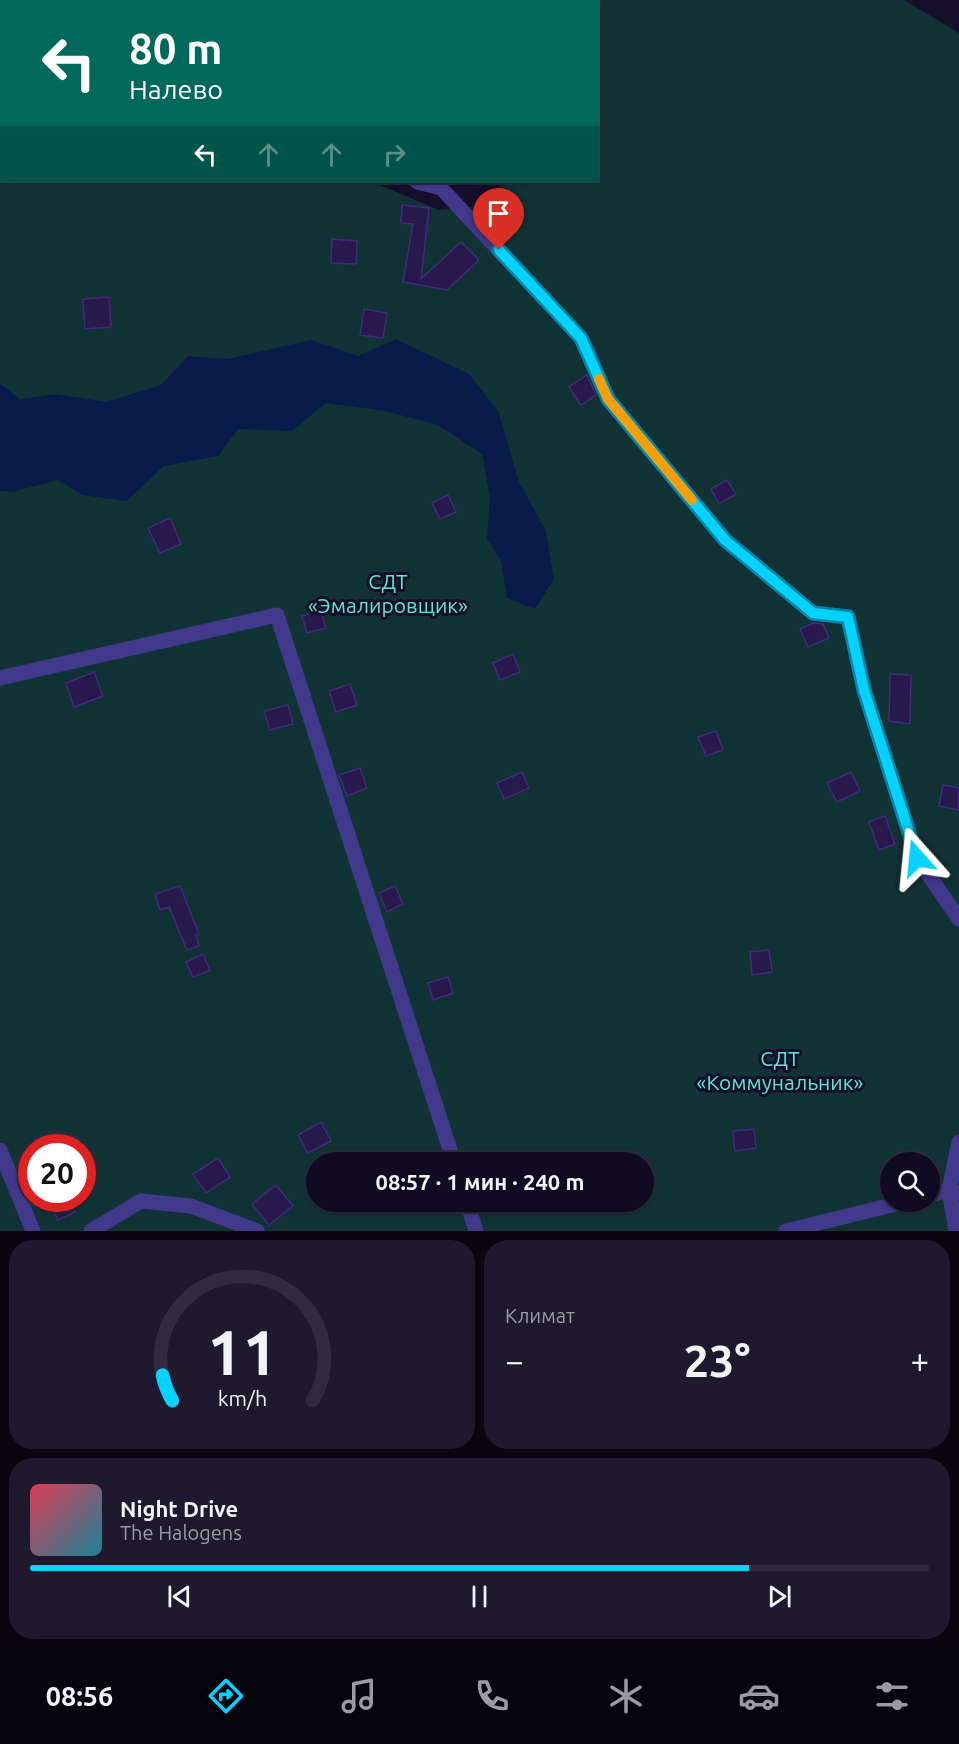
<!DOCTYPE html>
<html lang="ru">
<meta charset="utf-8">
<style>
body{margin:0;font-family:Ubuntu,sans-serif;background:#1e192d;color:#f1f3f6;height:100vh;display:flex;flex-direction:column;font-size:22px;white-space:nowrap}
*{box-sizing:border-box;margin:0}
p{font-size:20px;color:#9c9ba5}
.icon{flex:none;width:33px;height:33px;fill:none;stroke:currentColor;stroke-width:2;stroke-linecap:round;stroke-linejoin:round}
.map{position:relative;height:1231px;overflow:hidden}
.details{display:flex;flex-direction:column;gap:9px;padding:9px;background:#090612;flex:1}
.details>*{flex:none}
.banner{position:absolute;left:0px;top:0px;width:600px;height:183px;box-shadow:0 2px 4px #0004,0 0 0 2px #302b3e;background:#00695c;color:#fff;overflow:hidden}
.controls{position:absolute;left:880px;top:1152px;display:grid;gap:12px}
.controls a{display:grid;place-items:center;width:60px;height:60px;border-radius:50%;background:#100b20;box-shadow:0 2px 4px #0004,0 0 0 2px #302b3e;font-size:30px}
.speed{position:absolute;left:18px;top:1134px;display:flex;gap:12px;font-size:30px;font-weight:700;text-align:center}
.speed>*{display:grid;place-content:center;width:78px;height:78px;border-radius:50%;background:#100b20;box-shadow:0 2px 4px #0004,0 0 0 2px #302b3e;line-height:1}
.speed .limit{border:9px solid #d22;background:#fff;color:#111}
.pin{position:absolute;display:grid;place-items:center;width:51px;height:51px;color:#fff;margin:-62px -26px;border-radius:50% 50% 50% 0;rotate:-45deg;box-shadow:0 0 6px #0007}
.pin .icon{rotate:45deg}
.me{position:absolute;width:66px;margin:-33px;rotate:342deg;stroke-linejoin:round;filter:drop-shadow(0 0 4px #0008)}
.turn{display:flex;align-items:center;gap:21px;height:126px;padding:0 30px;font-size:27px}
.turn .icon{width:78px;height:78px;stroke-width:2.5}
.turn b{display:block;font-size:42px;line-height:51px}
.lanes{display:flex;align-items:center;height:57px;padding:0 30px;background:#0003;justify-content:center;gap:30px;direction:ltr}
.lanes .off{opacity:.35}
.big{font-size:45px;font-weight:700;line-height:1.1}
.details .tile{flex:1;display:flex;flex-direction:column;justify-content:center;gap:9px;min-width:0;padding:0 21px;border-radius:24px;background:#1e192d}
.details .dial{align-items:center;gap:0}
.dial svg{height:156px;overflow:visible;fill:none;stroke:#302b3e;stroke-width:7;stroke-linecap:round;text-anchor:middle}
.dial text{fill:#f1f3f6;stroke:none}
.song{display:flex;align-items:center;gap:18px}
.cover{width:72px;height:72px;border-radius:9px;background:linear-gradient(135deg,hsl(350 70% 55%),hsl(190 70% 35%))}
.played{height:6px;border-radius:3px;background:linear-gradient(90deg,#05d2ff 80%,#302b3e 80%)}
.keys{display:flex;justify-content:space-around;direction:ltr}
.heat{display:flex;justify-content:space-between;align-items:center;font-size:33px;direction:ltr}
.details .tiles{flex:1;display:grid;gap:9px;grid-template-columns:1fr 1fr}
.tile:last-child{grid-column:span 2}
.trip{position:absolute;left:306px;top:1152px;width:348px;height:60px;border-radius:30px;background:#100b20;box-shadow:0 2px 4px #0004,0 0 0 2px #302b3e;font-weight:700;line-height:60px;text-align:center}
.tab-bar{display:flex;height:96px;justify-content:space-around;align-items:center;background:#06040d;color:#9c9ba5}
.tab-bar .icon{width:42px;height:42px}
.tab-bar .on{color:#05d2ff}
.tab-bar b{font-size:27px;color:#f1f3f6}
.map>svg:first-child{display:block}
.green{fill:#123335;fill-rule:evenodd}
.water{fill:#081b4b}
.building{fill:#281a4d;stroke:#412b7a;stroke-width:1.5}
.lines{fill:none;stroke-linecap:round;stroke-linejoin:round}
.minor{stroke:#42388c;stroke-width:15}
.route-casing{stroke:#0388a6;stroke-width:15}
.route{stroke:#05d2ff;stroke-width:10}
.slow{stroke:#f59e0b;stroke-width:10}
.labels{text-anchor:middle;stroke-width:6;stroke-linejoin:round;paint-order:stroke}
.park-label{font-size:21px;fill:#5de7d0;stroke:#160f2b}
</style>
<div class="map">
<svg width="959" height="1231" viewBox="0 0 959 1231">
<rect width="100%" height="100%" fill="#160f2b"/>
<!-- green -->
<path class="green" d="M0 0 59 1 2 2V182H373L439 210 510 204 497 182H598V2L387 0H904L959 33V1231H0ZM32 1148H82V1198H32ZM316 1162H644V1202H316ZM891 1162H930V1202H891Z"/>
<!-- water -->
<polygon class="water" points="396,339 469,374 498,411 519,482 546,531 554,579 535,609 507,598 501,561 487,539 490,496 482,454 438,425 385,411 326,403 292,431 238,429 218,456 164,466 127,501 82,495 58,480 12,492 0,491 0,384 20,399 56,394 106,402 161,385 188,356 228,359 311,340 358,356"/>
<!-- building -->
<g class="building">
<polygon points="402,205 429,208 421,279 461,242 479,260 447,290 403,282 413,224 401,223"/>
<polygon points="332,239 357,241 356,264 331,263"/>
<polygon points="109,297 111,327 85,329 83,299"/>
<polygon points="364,309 387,313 383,338 360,335"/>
<polygon points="587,375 596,395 581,405 569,387"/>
<polygon points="727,480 736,494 719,504 711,489"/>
<polygon points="448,495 456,512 440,519 432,503"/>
<polygon points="170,518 181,544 160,553 148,528"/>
<polygon points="321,611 326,628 307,633 302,616"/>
<polygon points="813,623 823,624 829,638 808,647 800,629"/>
<polygon points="513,654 520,672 500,680 493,663"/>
<polygon points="94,672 103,696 74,707 66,683"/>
<polygon points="890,674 911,675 910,724 889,721"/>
<polygon points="350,684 357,705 336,712 329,691"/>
<polygon points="288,705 293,724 270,730 264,711"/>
<polygon points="716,731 723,750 706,756 698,737"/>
<polygon points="360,768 367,788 347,796 339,775"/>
<polygon points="522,772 529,788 504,799 497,783"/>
<polygon points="851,772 860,791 837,802 827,783"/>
<polygon points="943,785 959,788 959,810 939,806"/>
<polygon points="885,816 895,844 879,850 869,822"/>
<polygon points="180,886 199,934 196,935 199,946 187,950 169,907 160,910 155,894"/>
<polygon points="395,886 403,904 387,912 379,893"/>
<polygon points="769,950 772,972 752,975 750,952"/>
<polygon points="203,954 210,970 193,977 186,962"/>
<polygon points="448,977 453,993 433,1000 428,983"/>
<polygon points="321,1122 331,1141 308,1153 298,1135"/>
<polygon points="754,1129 756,1148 735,1151 733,1131"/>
<polygon points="218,1158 230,1177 206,1193 193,1174"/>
<polygon points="276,1185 293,1206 269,1225 252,1204"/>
<polygon points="48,1198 69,1198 75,1212 58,1220"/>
</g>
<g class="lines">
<!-- minor -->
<g class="minor">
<polyline points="0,89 2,89"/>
<polyline points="417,182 441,188 581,338 608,399 725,540 813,613 848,617 864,690 917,858 959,919"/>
<polyline points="0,678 277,615 454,1162"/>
<polyline points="0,1150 33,1231"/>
<polyline points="930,1195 949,1190 956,1193"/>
<polyline points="467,1202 476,1231"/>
<polyline points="91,1231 141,1201 191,1206 257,1231"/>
<polyline points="786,1231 904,1202"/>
<polyline points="956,1231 949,1190 959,1142"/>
</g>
</g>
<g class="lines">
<defs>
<polyline id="route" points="499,250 581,338 608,399 725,540 813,613 848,617 864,690 917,858"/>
</defs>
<!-- route casing -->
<use href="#route" class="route-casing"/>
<!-- route -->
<use href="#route" class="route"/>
<!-- slow -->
<polyline class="slow" points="599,379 608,399 692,500"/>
</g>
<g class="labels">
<!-- park labels -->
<g class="park-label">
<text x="388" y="589">СДТ<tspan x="388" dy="24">«Эмалировщик»</tspan></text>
<text x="780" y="1066">СДТ<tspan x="780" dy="24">«Коммунальник»</tspan></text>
</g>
</g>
</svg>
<div class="controls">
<a><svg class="icon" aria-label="search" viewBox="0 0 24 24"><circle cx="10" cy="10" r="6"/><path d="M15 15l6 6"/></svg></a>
</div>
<div class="speed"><div class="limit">20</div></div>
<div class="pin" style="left:499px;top:250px;background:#d93025"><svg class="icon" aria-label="arrive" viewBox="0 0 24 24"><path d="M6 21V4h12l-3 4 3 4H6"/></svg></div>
<svg class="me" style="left:917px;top:858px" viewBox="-20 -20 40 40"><path d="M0-17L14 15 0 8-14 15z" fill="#05d2ff" stroke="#fff" stroke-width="4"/></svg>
<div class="trip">08:57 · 1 мин · 240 m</div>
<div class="banner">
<div class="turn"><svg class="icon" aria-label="left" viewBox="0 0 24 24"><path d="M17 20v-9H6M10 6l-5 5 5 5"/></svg><div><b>80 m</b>Налево</div></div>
<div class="lanes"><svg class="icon" aria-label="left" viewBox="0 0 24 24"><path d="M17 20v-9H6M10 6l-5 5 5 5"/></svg><svg class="icon off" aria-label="ahead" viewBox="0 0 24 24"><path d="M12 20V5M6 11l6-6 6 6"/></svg><svg class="icon off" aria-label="ahead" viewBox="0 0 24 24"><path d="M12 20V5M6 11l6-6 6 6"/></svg><svg class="icon off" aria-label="right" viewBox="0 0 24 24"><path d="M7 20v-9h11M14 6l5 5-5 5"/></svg></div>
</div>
</div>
<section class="details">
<div class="tiles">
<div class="tile dial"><svg viewBox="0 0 100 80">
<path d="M14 69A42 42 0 1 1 86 69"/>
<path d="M14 69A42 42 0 0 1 9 56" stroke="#05d2ff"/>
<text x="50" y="56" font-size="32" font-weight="700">11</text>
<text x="50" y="72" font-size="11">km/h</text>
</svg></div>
<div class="tile"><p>Климат</p>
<div class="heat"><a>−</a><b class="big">23°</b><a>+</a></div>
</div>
<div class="tile">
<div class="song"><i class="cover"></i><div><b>Night Drive</b><p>The Halogens</p></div></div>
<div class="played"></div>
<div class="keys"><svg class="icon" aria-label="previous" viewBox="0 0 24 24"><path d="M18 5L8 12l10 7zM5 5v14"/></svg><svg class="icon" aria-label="pause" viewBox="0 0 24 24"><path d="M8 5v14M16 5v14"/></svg><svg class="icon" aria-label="next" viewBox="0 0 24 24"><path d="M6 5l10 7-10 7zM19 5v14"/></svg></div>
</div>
</div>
</section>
<nav class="tab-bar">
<b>08:56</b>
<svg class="icon on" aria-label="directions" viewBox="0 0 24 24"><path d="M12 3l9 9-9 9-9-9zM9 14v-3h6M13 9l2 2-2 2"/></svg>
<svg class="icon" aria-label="music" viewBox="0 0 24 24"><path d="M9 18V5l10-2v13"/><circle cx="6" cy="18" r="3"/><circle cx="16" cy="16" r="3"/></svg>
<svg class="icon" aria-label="phone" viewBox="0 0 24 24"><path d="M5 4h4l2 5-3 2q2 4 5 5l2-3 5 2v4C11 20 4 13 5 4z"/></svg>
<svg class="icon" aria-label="climate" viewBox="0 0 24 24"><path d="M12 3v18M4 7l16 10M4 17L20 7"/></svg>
<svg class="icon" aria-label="car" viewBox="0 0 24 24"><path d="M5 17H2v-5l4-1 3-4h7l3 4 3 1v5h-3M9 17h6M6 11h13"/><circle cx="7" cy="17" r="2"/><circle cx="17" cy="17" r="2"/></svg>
<svg class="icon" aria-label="filters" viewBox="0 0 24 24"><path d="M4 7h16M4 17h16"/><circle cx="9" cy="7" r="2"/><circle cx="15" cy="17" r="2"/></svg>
</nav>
